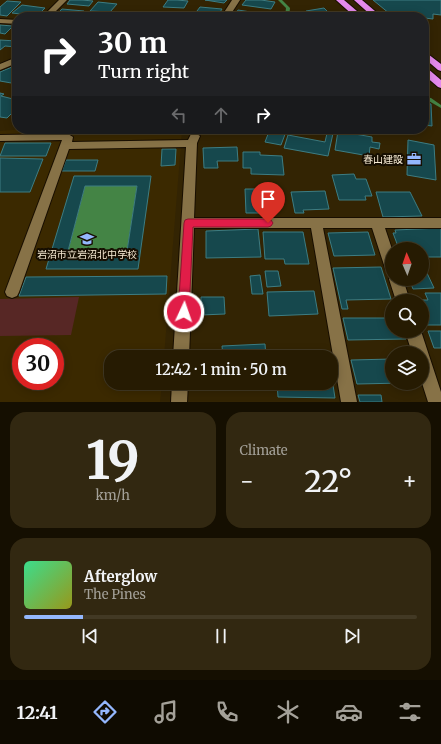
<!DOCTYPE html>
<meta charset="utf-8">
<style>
body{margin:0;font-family:Merriweather,"Noto Sans JP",serif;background:#322811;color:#f1f3f6;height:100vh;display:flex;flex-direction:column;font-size:15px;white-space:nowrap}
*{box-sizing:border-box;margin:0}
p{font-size:13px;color:#a4a199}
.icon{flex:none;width:22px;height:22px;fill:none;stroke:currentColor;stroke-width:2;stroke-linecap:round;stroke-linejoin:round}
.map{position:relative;height:402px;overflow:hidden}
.sheet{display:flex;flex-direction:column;gap:10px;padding:10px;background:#150f01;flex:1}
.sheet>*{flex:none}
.guide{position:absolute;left:12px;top:12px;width:417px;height:122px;border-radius:16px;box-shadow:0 2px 10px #0003,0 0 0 1px #423924;background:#202124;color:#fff;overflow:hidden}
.needle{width:26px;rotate:358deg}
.fabs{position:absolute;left:385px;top:242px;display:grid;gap:8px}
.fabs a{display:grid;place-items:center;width:44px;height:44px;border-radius:50%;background:#261b02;box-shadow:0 2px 10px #0003,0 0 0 1px #423924;font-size:20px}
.speed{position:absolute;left:12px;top:338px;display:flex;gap:8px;font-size:20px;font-weight:700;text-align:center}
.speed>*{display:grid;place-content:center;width:52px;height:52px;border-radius:50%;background:#261b02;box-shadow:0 2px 10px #0003,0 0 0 1px #423924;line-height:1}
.speed .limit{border:6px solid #d22;background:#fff;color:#111}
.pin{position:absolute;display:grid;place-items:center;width:34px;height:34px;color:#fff;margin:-41px -17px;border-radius:50% 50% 50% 0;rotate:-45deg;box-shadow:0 0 4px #0007}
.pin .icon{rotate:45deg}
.me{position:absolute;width:44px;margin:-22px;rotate:3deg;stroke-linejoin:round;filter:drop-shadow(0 0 3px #0008)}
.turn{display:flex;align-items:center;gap:14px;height:84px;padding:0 20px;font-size:18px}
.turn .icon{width:52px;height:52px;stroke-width:2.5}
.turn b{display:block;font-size:28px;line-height:34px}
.lanes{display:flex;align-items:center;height:38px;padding:0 20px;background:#0003;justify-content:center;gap:20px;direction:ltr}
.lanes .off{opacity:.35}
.big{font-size:30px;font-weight:600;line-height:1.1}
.sheet .card{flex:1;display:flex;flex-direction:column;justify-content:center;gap:6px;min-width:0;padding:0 14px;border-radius:16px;background:#322811}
.sheet .dial{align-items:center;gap:0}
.dial b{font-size:52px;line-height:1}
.song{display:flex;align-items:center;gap:12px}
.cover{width:48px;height:48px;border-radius:6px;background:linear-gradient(135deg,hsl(150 70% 55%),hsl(60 70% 35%))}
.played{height:4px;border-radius:2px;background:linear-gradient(90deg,#94b7fd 15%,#423924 15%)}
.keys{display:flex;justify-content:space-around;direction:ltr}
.heat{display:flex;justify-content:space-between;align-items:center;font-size:22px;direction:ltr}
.sheet .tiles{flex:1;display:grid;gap:10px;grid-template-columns:1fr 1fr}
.card:last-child{grid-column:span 2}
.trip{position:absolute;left:104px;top:350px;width:234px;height:40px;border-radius:16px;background:#261b02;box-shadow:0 2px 10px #0003,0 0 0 1px #423924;font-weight:600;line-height:40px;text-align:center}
.dock{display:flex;height:64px;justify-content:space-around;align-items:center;background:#0f0b01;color:#a4a199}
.dock .icon{width:28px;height:28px}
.dock .current{color:#94b7fd}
.dock b{font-size:18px;color:#f1f3f6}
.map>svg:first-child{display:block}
.built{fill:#3b2900;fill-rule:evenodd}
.green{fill:#572725}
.water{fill:#448445}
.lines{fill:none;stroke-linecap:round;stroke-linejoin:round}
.stream{fill:#448445;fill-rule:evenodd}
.building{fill:#16484d;stroke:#3d7d83;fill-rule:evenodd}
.minor-casing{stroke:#180e00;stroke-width:2}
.highway-casing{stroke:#180e00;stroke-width:2}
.minor{fill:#877247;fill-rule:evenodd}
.highway{fill:#e58aed;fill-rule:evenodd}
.route{fill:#e11d48;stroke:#92132f}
.labels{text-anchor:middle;stroke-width:4;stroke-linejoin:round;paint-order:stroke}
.poi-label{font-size:10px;fill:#f8ecd5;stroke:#160e01;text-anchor:end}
</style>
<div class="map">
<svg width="441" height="402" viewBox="0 0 441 402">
<rect width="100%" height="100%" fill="#332403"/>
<!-- built -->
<path class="built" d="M24 129H161L182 131 164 357H111V383H162L160 402H0V131ZM21 347H55V381H21Z"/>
<!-- green -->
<polygon class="green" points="79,297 71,335 0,336 0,299"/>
<!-- water -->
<polygon class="water" points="85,186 137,186 127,251 68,251"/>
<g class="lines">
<!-- stream -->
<g class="stream">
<polygon points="278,0 282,0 290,8 289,17 285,17 286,8"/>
<polygon points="424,97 431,98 441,105 441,108 427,100 424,99"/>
</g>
</g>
<!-- building -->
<g class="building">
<polygon points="70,0 82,0 93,1 89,6 67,4"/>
<polygon points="168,0 177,0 188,1 184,8 163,7"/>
<polygon points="205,0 227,0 224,3"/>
<polygon points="246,0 261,0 275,2 271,9 242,5"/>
<polygon points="373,0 441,0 441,15 433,14 433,19 390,14"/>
<polygon points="7,1 21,2 7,16 0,15 0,7"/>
<polygon points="98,2 117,4 110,12 90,11"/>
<polygon points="22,5 45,8 37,16 12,13"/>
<polygon points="200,7 222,9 217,17 194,15"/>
<polygon points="324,8 333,17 311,17 306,11"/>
<polygon points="62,9 84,11 78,17 55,16"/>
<polygon points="238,10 270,15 269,17 234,17"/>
<polygon points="140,12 151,14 148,17 130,17 132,14 137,15"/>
<polygon points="0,25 13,26 5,34 0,33"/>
<polygon points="0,40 17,41 17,47 5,46 0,50"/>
<polygon points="12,67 17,68 17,84 0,81 0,72"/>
<polygon points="0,93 4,94 1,96 17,100 15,105 17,105 17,108 7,118 0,117"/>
<polygon points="424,103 431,104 432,126 424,125"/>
<polygon points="270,129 287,129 281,145 265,142"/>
<polygon points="328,129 334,129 328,156 284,148 288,135 325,142"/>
<polygon points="345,129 369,129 368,133"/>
<polygon points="338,131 372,137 372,142 380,143 379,149 370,147 369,156 335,150"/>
<polygon points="408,140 434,145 436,180 407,175"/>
<polygon points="5,143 51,143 46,156 0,156"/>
<polygon points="237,147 238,161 217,161 218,168 204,168 203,148"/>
<polygon points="162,149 176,149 175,165 161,166"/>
<polygon points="243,152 260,152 260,155 282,156 284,175 251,174 251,168 243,168"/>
<polygon points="0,158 43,159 30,192 0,192"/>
<polygon points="66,160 98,160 95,171 62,171"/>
<polygon points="354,174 356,179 366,179 372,196 365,196 366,200 339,200 332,175"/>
<path d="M74 176H151L138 269H46ZM85 186H137L127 251H68Z"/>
<polygon points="245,189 277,189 280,208 271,208 271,213 246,213"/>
<polygon points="325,191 329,209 303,210 304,213 295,213 291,192"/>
<polygon points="376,192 410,192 422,216 383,217"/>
<polygon points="441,228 441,257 422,257 422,249 399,249 393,233 396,233 395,230"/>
<polygon points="258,229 261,257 206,258 206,231"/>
<polygon points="263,232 303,232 309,264 285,264 284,259 265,259"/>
<polygon points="368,232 375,255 334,256 328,233"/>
<polygon points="381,267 391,299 346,300 348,309 342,309 333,268"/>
<polygon points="265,271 278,271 281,286 267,287"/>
<polygon points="422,271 426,271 434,288 413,289 409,279 422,279"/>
<polygon points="260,275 263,294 252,294 250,276"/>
<polygon points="167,276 166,294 19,296 26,277"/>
<polygon points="314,291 318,314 269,316 267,292"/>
<polygon points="425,293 441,293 441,325 426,325 422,313 422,301 417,300 428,300"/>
<polygon points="201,297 224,297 225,314 201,315"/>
<polygon points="343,318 392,318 392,331 404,331 406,339 348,340"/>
<polygon points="428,331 441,331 441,348 434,348"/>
<polygon points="265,344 266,357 223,357 222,346"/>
<polygon points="275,355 328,355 329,357 275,357"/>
<polygon points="392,359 392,383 403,383 357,384 351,360"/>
<polygon points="331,372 335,398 278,397 277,383 331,383"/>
<polygon points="224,383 268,383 224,385"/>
<polygon points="358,395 381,395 382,402 360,402"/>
</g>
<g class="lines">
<defs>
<g id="minor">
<polygon points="59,0 67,0 50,17 42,17"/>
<polygon points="232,0 240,0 229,17 221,17"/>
<polygon points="0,19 17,20 17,24 0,23"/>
<polygon points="17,57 17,63 0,70 0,64"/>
<polygon points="195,133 200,136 197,143 194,218 441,218 441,228 385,228 392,249 392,274 387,272 385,268 372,228 323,228 357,402 341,402 311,228 194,228 189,357 173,357 186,147 69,149 19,292 17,296 12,298 7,296 5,292 62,140 0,141 0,135 68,134 73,137 72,142 188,140 191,134"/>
<polygon points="392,274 392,279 403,279 410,301 396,301 389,279"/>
<polygon points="405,331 421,331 441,392 441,402 428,402 422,383 422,353 412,353"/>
<polygon points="172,383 188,383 187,402 171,402"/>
</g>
<g id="highway">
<polygon points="336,0 344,0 364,17 355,17"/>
<polygon points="354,0 362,0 382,17 373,17"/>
<polygon points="424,51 441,64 441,71 438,70 424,58"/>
<polygon points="424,67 427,68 441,80 441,88 438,87 424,75"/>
</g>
</defs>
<!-- minor casing -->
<use href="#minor" class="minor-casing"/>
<!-- highway casing -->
<use href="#highway" class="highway-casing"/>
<!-- minor -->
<use href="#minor" class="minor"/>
<!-- highway -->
<use href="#highway" class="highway"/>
</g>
<!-- route -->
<polygon class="route" points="188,219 268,219 271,220 273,223 271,226 268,227 193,227 189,312 187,316 184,317 180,316 178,312 184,223 185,220"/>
<!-- icons -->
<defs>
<symbol id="office-bare" viewBox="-9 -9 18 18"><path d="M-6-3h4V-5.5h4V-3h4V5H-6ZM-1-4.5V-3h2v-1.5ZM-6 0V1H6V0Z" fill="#94b7fd" stroke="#160e01" stroke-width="2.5" paint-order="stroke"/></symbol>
<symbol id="school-bare" viewBox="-9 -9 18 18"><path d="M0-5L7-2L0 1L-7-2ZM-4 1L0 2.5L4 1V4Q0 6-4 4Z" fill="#94b7fd" stroke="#160e01" stroke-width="2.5" paint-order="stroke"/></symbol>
</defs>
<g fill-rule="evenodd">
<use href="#office-bare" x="404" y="149" width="20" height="20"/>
<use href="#school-bare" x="77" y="229" width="20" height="20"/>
</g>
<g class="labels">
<!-- poi labels -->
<g class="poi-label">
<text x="403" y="163">春山建設</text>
<text x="87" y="258" text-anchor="middle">岩沼市立岩沼北中学校</text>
</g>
</g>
</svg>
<div class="fabs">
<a><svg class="needle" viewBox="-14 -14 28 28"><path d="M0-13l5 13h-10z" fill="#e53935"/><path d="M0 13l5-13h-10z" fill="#a4a199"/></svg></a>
<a><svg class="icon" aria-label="search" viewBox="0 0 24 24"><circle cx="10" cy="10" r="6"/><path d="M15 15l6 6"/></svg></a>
<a><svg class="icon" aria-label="layers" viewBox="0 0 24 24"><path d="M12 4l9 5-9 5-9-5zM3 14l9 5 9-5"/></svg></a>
</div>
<div class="speed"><div class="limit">30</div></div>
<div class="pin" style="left:268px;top:223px;background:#d93025"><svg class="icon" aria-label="arrive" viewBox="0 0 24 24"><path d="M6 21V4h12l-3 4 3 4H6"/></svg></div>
<svg class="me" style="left:184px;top:312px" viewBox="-20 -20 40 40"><circle r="17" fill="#e11d48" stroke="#fff" stroke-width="3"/><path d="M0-11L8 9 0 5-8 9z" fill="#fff"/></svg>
<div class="trip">12:42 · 1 min · 50 m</div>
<div class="guide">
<div class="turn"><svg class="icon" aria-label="right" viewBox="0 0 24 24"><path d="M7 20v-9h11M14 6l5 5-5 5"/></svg><div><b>30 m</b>Turn right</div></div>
<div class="lanes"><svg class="icon off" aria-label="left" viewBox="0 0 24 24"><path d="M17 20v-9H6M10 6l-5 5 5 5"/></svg><svg class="icon off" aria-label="ahead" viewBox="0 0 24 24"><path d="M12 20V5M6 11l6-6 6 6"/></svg><svg class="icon" aria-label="right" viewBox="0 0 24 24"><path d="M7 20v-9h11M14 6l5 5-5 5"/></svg></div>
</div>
</div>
<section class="sheet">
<div class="tiles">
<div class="card dial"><b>19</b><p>km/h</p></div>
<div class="card"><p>Climate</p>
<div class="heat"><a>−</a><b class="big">22°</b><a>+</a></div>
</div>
<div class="card">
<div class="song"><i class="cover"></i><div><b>Afterglow</b><p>The Pines</p></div></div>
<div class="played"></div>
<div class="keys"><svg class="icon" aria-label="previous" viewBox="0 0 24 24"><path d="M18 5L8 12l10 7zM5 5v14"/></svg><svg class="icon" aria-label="pause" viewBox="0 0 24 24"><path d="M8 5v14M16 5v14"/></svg><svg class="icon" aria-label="next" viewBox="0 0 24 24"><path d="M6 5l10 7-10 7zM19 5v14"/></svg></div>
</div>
</div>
</section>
<nav class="dock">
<b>12:41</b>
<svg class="icon current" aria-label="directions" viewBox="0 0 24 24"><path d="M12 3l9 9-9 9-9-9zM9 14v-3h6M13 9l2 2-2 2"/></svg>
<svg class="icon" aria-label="music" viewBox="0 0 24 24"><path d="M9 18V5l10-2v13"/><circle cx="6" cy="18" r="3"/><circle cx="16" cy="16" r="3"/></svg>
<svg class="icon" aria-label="phone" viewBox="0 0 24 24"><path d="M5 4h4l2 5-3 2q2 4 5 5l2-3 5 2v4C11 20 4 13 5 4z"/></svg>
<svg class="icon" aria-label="climate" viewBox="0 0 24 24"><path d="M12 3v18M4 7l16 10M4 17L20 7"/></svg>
<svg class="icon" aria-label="car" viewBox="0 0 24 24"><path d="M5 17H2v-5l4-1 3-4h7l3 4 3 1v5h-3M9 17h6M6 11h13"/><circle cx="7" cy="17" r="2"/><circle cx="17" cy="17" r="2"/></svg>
<svg class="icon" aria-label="filters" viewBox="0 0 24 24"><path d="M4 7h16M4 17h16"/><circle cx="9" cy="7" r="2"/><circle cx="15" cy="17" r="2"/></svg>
</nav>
